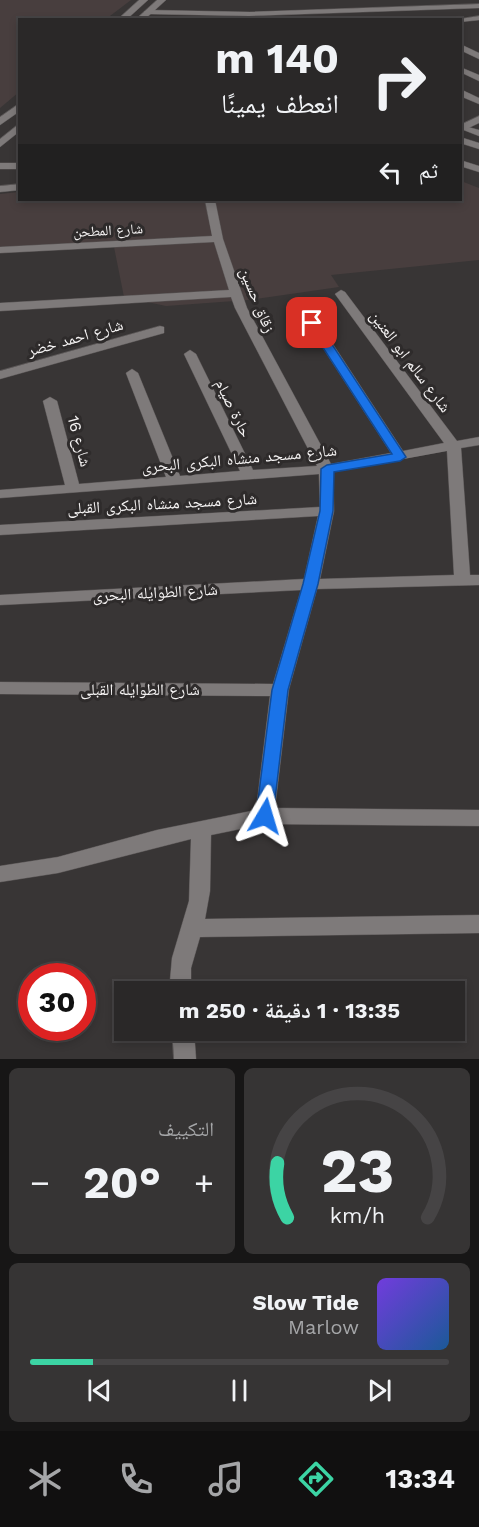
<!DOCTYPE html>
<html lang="ar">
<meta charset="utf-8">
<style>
body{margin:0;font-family:"Work Sans","Noto Naskh Arabic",sans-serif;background:#363434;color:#f1f3f6;direction:rtl;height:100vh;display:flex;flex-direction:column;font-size:22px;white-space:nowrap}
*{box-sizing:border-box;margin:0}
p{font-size:20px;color:#a5a6a8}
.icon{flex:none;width:33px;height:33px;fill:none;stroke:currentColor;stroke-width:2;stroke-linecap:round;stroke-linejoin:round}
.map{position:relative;height:1059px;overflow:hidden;direction:ltr}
.drawer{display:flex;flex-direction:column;gap:9px;padding:9px;background:#171616;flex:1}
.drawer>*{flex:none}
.hud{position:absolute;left:18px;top:18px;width:444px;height:183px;border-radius:0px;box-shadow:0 3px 9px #0003,0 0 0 2px #464445;direction:rtl;background:#2a2828;color:#f1f3f6;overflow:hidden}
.speed{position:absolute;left:18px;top:963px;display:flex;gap:12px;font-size:30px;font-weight:700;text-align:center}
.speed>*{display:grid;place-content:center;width:78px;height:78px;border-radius:50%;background:#2a2828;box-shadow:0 3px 9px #0003,0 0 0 2px #464445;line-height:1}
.speed .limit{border:9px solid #d22;background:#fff;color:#111}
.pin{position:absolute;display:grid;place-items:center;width:51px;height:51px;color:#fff;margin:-26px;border-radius:12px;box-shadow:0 3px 9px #0006}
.me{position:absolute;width:66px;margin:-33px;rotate:7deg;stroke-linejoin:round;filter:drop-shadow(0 0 4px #0008)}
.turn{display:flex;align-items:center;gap:21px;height:126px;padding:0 24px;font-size:27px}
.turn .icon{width:78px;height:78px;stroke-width:2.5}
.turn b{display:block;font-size:42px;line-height:51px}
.then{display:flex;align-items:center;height:57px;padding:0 24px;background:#0003;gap:12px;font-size:22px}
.big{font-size:45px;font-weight:700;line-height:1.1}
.drawer .tile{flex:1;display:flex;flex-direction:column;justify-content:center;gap:9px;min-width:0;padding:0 21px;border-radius:9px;background:#363434}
.drawer .dial{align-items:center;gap:0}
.dial svg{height:156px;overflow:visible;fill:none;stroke:#464445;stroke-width:7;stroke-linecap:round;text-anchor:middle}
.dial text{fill:#f1f3f6;stroke:none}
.song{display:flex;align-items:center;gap:18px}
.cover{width:72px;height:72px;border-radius:9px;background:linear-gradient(135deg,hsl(260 70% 55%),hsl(210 70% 35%))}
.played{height:6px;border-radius:3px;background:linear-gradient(90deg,#3cd4a4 15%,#464445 15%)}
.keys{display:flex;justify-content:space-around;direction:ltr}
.heat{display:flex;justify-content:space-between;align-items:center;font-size:33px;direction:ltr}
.drawer .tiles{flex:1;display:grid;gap:9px;grid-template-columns:1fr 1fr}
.tile:last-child{grid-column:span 2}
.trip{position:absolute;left:114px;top:981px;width:351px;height:60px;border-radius:0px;background:#2a2828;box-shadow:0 3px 9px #0003,0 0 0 2px #464445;font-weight:700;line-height:60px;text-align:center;direction:rtl}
.menu{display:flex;height:96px;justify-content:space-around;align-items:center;background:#111010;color:#a5a6a8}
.menu .icon{width:42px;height:42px}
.menu .active{color:#3cd4a4}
.menu b{font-size:27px;color:#f1f3f6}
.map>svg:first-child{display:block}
.built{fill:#483e3e}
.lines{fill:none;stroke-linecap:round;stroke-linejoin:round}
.street-casing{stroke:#585454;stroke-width:1}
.secondary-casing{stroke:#585454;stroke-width:1}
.street{fill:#7e7a7a;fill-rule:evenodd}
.secondary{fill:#7e7a7a;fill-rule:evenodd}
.route{fill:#1a73e8;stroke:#114b97;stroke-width:1.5}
.labels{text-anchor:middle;stroke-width:6;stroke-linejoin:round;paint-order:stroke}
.far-street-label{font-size:14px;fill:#f6f4f4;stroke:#2e2b2b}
.street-label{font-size:16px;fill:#f6f4f4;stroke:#2e2b2b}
</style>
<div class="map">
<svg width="479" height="1059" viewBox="0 0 479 1059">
<rect width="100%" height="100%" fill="#383535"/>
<!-- built -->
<g class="built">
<polygon points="0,0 131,0 106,19 20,20 19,92 0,108"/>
<polygon points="461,181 479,188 479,260 331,275 339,287 248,300 166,306 124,297 114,247 0,253 0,194 19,192 20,200 460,200"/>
</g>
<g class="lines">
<defs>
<g id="street">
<polygon points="479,4 479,8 249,16 148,14 144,12 148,10 249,12"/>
<polygon points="479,16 479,20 460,22 460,20 453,20"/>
<polygon points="460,44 479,53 479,59 460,50"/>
<polygon points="460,67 479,75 479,81 460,72"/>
<polygon points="460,89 479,98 479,104 460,96"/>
<polygon points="461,125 479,130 479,136 461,129"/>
<polygon points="460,137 479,143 479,149 460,143"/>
<polygon points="460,160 479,166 479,172 460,166"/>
<rect x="0" y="163" width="20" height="6"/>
<path d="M205 200H215L223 239 247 308 331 464 391 453 294 303 300 299 306 303 403 451 444 443 335 294 341 290 345 292 457 441 479 437V445L461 448 470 575H479V585L317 589 289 689 275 808 479 810V826L265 824 211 835 210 891 205 919 479 915V933L200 937 191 968V992H169L172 958 189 901 191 839 58 873 0 882V866L58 857 157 830 256 810 270 696 0 694V682L273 684 301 590 0 605V595L304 579 318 516 0 535V525L320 507 319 474 0 498V490L65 485 43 401 50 397 57 401 79 484 166 477 126 373 132 369 138 373 180 476 240 471 184 354 190 350 196 354 253 470 317 466 235 308 231 297 0 311V303L229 290 214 242 0 253V247L212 236ZM447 451 454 575 320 579 334 511 333 472Z"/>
<polygon points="160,326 164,327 164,333 0,379 0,371"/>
<polygon points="172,1030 194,1030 196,1059 174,1059"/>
</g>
<g id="secondary">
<polygon points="139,0 148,0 126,20 117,20"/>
<polygon points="157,0 166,0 144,20 135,20"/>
<polygon points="20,103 20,111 0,125 0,117"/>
<polygon points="479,116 479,123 460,132 460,125"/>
<polygon points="20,123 20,131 0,147 0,139"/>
<polygon points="20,184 20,190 0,192 0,186"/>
</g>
</defs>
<!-- street casing -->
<use href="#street" class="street-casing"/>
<!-- secondary casing -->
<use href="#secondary" class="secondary-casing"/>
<!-- street -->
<use href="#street" class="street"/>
<!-- secondary -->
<use href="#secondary" class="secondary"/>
</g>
<!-- route -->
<polygon class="route" points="312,319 318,323 406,457 400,461 334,472 333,511 318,584 288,690 273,816 271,821 265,823 258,821 256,816 272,690 303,584 320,511 321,469 327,465 392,454 307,323"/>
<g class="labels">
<!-- far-street labels -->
<g class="far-street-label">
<text transform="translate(108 230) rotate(-3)" y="5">شارع المطحن</text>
</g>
<!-- street labels -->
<g class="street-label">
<text transform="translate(258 300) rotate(68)" y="6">زقاق حسين</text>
<text transform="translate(75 337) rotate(-16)" y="6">شارع احمد خضر</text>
<text transform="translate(411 361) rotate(53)" y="6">شارع سالم ابو العنين</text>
<text transform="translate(234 408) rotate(64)" y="6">حارة صيام</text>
<text transform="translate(80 441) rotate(75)" y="6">شارع 16</text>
<text transform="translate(239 458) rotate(-5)" y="6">شارع مسجد منشاه البكرى البحرى</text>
<text transform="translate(162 503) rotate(-3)" y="6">شارع مسجد منشاه البكرى القبلى</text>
<text transform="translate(155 592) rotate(-3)" y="6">شارع الطوايله البحرى</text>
<text x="140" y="695">شارع الطوايله القبلى</text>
</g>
</g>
</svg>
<div class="speed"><div class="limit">30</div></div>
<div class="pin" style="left:312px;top:323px;background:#d93025"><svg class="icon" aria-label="arrive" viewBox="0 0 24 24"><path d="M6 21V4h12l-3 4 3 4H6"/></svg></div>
<svg class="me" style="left:265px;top:816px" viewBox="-20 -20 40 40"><path d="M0-17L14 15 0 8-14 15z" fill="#1a73e8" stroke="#fff" stroke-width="4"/></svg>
<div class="trip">13:35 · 1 دقيقة · 250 m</div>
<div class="hud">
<div class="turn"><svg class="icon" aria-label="right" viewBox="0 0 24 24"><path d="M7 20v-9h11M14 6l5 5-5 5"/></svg><div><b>140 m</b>انعطف يمينًا</div></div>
<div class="then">ثم<svg class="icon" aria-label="left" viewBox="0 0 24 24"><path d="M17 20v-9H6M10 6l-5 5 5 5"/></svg></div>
</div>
</div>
<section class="drawer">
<div class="tiles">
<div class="tile dial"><svg viewBox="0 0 100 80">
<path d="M14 69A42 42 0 1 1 86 69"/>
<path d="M14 69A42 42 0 0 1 9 41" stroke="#3cd4a4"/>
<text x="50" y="56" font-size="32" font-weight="700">23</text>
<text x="50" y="72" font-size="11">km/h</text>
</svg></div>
<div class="tile"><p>التكييف</p>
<div class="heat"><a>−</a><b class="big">20°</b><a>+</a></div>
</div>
<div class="tile">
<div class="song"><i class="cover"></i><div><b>Slow Tide</b><p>Marlow</p></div></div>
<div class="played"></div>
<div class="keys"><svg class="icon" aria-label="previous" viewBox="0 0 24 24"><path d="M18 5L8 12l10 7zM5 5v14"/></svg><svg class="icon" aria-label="pause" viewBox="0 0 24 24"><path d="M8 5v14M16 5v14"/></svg><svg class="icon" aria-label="next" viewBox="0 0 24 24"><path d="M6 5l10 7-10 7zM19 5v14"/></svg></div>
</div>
</div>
</section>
<nav class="menu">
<b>13:34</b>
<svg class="icon active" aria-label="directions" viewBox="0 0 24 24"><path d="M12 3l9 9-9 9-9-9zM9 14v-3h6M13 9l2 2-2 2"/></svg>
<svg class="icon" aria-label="music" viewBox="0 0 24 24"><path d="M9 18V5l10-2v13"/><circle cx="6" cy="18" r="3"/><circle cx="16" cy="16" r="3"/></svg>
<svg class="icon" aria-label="phone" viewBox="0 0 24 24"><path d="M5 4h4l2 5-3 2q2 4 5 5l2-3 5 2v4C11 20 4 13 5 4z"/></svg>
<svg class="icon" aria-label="climate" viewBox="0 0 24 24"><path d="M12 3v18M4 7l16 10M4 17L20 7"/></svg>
</nav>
